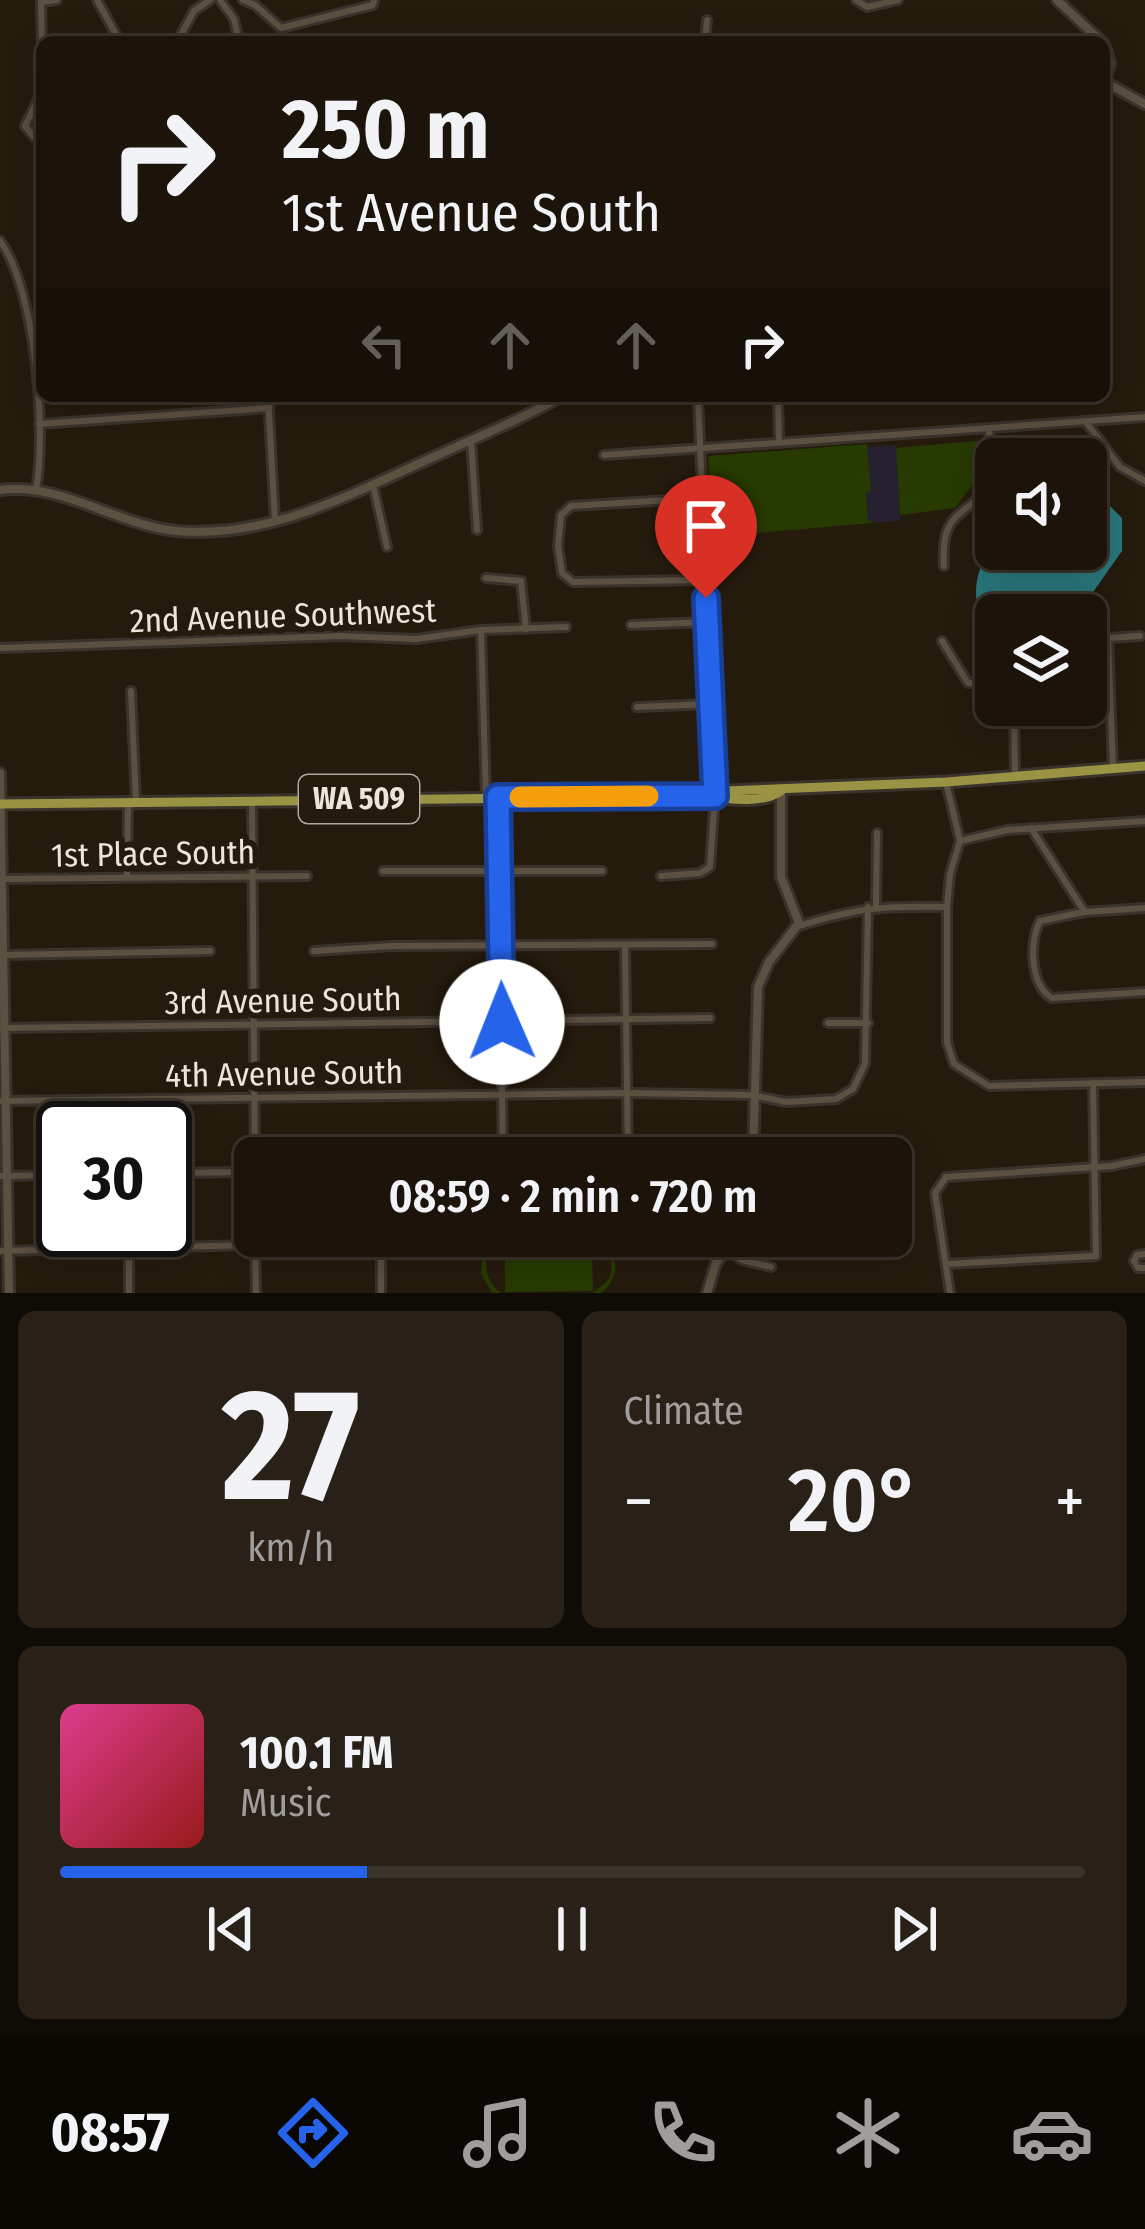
<!DOCTYPE html>
<meta charset="utf-8">
<style>
body{margin:0;font-family:"Fira Sans Condensed",sans-serif;background:#292118;color:#f1f3f6;height:100vh;display:flex;flex-direction:column;font-size:45px;white-space:nowrap}
*{box-sizing:border-box;margin:0}
p{font-size:39px;color:#a09e9c}
.icon{flex:none;width:66px;height:66px;fill:none;stroke:currentColor;stroke-width:2;stroke-linecap:round;stroke-linejoin:round}
.map{position:relative;height:1293px;overflow:hidden}
.sheet{display:flex;flex-direction:column;gap:18px;padding:18px;background:#0f0b06;flex:1}
.sheet>*{flex:none}
.hud{position:absolute;left:36px;top:36px;width:1074px;height:366px;border-radius:18px;box-shadow:0 6px 30px #0003,0 0 0 3px #3a332b;background:#1c140a;color:#f1f3f6;overflow:hidden}
.fabs{position:absolute;left:975px;top:438px;display:grid;gap:24px}
.fabs a{display:grid;place-items:center;width:132px;height:132px;border-radius:18px;background:#1c140a;box-shadow:0 6px 30px #0003,0 0 0 3px #3a332b;font-size:60px}
.speed{position:absolute;left:36px;top:1101px;display:flex;gap:24px;font-size:60px;font-weight:700;text-align:center}
.speed>*{display:grid;place-content:center;width:156px;height:156px;border-radius:50%;background:#1c140a;box-shadow:0 6px 30px #0003,0 0 0 3px #3a332b;line-height:1}
.speed .limit{border:6px solid #111;border-radius:18px;background:#fff;color:#111}
.pin{position:absolute;display:grid;place-items:center;width:102px;height:102px;color:#fff;margin:-123px -51px;border-radius:50% 50% 50% 0;rotate:-45deg;box-shadow:0 0 12px #0007}
.pin .icon{rotate:45deg}
.me{position:absolute;width:132px;margin:-66px;rotate:359deg;stroke-linejoin:round;filter:drop-shadow(0 0 9px #0008)}
.turn{display:flex;align-items:center;gap:42px;height:252px;padding:0 48px;font-size:54px}
.turn .icon{width:156px;height:156px;stroke-width:2.5}
.turn b{display:block;font-size:84px;line-height:102px}
.lanes{display:flex;align-items:center;height:114px;padding:0 48px;background:#0003;justify-content:center;gap:60px;direction:ltr}
.lanes .off{opacity:.35}
.big{font-size:90px;font-weight:600;line-height:1.1}
.sheet .tile{flex:1;display:flex;flex-direction:column;justify-content:center;gap:18px;min-width:0;padding:0 42px;border-radius:18px;background:#292118}
.sheet .dial{align-items:center;gap:0}
.dial b{font-size:156px;line-height:1}
.song{display:flex;align-items:center;gap:36px}
.cover{width:144px;height:144px;border-radius:18px;background:linear-gradient(135deg,hsl(330 70% 55%),hsl(0 70% 35%))}
.played{height:12px;border-radius:6px;background:linear-gradient(90deg,#2563eb 30%,#3a332b 30%)}
.keys{display:flex;justify-content:space-around;direction:ltr}
.heat{display:flex;justify-content:space-between;align-items:center;font-size:66px;direction:ltr}
.sheet .tiles{flex:1;display:grid;gap:18px;grid-template-columns:1fr 1fr}
.tile:last-child{grid-column:span 2}
.trip{position:absolute;left:234px;top:1137px;width:678px;height:120px;border-radius:18px;background:#1c140a;box-shadow:0 6px 30px #0003,0 0 0 3px #3a332b;font-weight:600;line-height:120px;text-align:center}
.dock{display:flex;height:192px;justify-content:space-around;align-items:center;background:#0b0804;color:#a09e9c}
.dock .icon{width:84px;height:84px}
.dock .active{color:#2563eb}
.dock b{font-size:54px;color:#f1f3f6}
.map>svg:first-child{display:block}
.industrial{fill:#262131}
.green{fill:#263a01}
.water{fill:#2a777c}
.lines{fill:none;stroke-linecap:round;stroke-linejoin:round}
.street-casing{stroke:#3a332c;stroke-width:12}
.secondary-casing{stroke:#3a332c;stroke-width:14}
.primary-casing{stroke:#3a332c;stroke-width:15}
.street{stroke:#5c5041;stroke-width:6}
.secondary{stroke:#5c5041;stroke-width:8}
.primary{stroke:#999343;stroke-width:9}
.route-casing{stroke:#184099;stroke-width:30}
.route{stroke:#2563eb;stroke-width:21}
.slow{stroke:#f59e0b;stroke-width:21}
.labels{text-anchor:middle;stroke-width:12;stroke-linejoin:round;paint-order:stroke}
.shield{fill:#251b0d;stroke:#b0a89e;stroke-width:3}
.shield-label{font-size:30px;font-weight:bold;fill:#ece5dc}
.street-label{font-size:33px;fill:#ece5dc;stroke:#251b0d}
</style>
<div class="map">
<svg width="1145" height="1293" viewBox="0 0 1145 1293">
<rect width="100%" height="100%" fill="#251b0d"/>
<!-- industrial -->
<polygon class="industrial" points="896,445 900,520 873,523 868,520 866,491 871,490 867,447"/>
<!-- green -->
<g class="green">
<polygon points="986,440 987,466 955,508 900,515 896,448"/>
<polygon points="867,444 871,491 866,492 868,519 873,523 711,537 708,456"/>
<path d="M593 1236C619 1249 623 1273 602 1293H593L609 1279C623 1235 572 1239 544 1240 532 1240 517 1237 505 1241 479 1249 482 1279 501 1293H492L481 1273 483 1255 502 1237Z"/>
<polygon points="592,1242 593,1291 505,1292 505,1244"/>
</g>
<!-- water -->
<path class="water" d="M1106 502 1122 518V551L1079 612 1075 615H996V626C962 612 978 560 996 538V549H1086V503Z"/>
<g class="lines">
<defs>
<g id="street">
<polyline points="41,0 42,50"/>
<polyline points="97,0 120,42"/>
<polyline points="220,0 234,19 239,42"/>
<polyline points="243,0 255,5 281,28 373,5 374,0"/>
<polyline points="856,0 867,7 898,0"/>
<polyline points="41,2 57,0"/>
<polyline points="177,42 194,11 210,0"/>
<polyline points="705,42 707,20"/>
<polyline points="42,91 25,126 34,137 42,137"/>
<path d="M0 241C35 287 47 432 36 489"/>
<polyline points="268,396 275,520"/>
<polyline points="778,396 779,442"/>
<polyline points="1085,421 1120,467 1145,481"/>
<polyline points="39,424 269,408"/>
<polyline points="471,440 477,530"/>
<polyline points="604,455 1145,417"/>
<polyline points="373,485 387,547"/>
<polyline points="701,498 571,506 561,515 558,546 562,573 573,582 705,580"/>
<path d="M944 566C940 506 968 520 992 480L989 429"/>
<polyline points="486,578 521,581 526,629"/>
<polyline points="631,625 707,622"/>
<polyline points="481,630 486,797"/>
<polyline points="942,641 968,683 996,683"/>
<polyline points="0,648 341,636 416,639 481,630 566,627"/>
<polyline points="131,691 136,802"/>
<polyline points="1014,705 1015,774"/>
<polyline points="637,707 711,704"/>
<polyline points="1113,768 1108,638 1140,636"/>
<polyline points="946,782 960,841 950,874 947,907 947,1042 954,1064 989,1086 1145,1082"/>
<polyline points="498,797 503,1158"/>
<polyline points="252,800 255,1173"/>
<polyline points="1031,828 1084,911"/>
<polyline points="960,841 1007,830 1145,821"/>
<polyline points="383,871 602,871"/>
<polyline points="127,876 128,802"/>
<polyline points="661,876 700,873 710,867 715,796 698,396"/>
<polyline points="0,879 307,876"/>
<polyline points="876,905 877,833"/>
<path d="M1145 908 1084 912 1040 921C1029 942 1030 985 1052 998L1145 992"/>
<path d="M799 926C859 907 884 906 947 907"/>
<polyline points="625,946 628,1158"/>
<polyline points="314,951 391,946 712,944"/>
<polyline points="3,955 210,951"/>
<polyline points="828,1023 868,1023"/>
<polyline points="0,1028 710,1018"/>
<polyline points="0,1101 627,1093 752,1095 786,1102 836,1099 853,1089 865,1064 868,907"/>
<polyline points="165,1173 255,1172"/>
<polyline points="0,1176 63,1175"/>
<polyline points="255,1236 256,1293"/>
<polyline points="633,1236 711,1241 742,1260 771,1267"/>
<polyline points="381,1247 381,1293"/>
<polyline points="276,1248 461,1246"/>
<polyline points="0,1251 255,1245"/>
<polyline points="1145,1254 1137,1255 1134,1261 1138,1268 1145,1268"/>
<polyline points="947,1264 1096,1256 1093,1083"/>
<polyline points="129,1293 129,1230"/>
<polyline points="950,1293 935,1193 946,1177 1112,1166 1145,1159"/>
</g>
<g id="secondary">
<polyline points="1057,0 1102,42"/>
<polyline points="1104,44 1110,63 1104,83"/>
<polyline points="1105,82 1145,104"/>
<path d="M0 490C62 482 116 525 177 531 272 539 354 492 438 455 479 436 523 419 562 396"/>
<polyline points="0,773 9,1293"/>
<polyline points="753,1158 758,987 769,962 799,923 781,877 781,791"/>
<polyline points="707,1293 716,1263 737,1236"/>
</g>
<g id="primary">
<polyline points="715,796 727,791 946,782 1145,766"/>
<path d="M0 804 715 796C734 801 765 802 781 791"/>
</g>
</defs>
<!-- street casing -->
<use href="#street" class="street-casing"/>
<!-- secondary casing -->
<use href="#secondary" class="secondary-casing"/>
<!-- primary casing -->
<use href="#primary" class="primary-casing"/>
<!-- street -->
<use href="#street" class="street"/>
<!-- secondary -->
<use href="#secondary" class="secondary"/>
<!-- primary -->
<use href="#primary" class="primary"/>
</g>
<g class="lines">
<defs>
<polyline id="route" points="502,1022 498,797 715,796 706,598"/>
</defs>
<!-- route casing -->
<use href="#route" class="route-casing"/>
<!-- route -->
<use href="#route" class="route"/>
<!-- slow -->
<polyline class="slow" points="520,797 648,796"/>
</g>
<g class="labels">
<!-- shield labels -->
<rect class="shield" x="299" y="775" width="120" height="48" rx="9"/>
<g class="shield-label">
<text x="359" y="809">WA 509</text>
</g>
<!-- street labels -->
<g class="street-label">
<text transform="translate(283 615) rotate(-2)" y="12">2nd Avenue Southwest</text>
<text transform="translate(153 853) rotate(-1)" y="12">1st Place South</text>
<text transform="translate(283 1000) rotate(-1)" y="12">3rd Avenue South</text>
<text transform="translate(284 1073) rotate(-1)" y="12">4th Avenue South</text>
</g>
</g>
</svg>
<div class="fabs">
<a><svg class="icon" aria-label="sound" viewBox="0 0 24 24"><path d="M4 9h4l5-4v14l-5-4H4zM17 9q2 3 0 6"/></svg></a>
<a><svg class="icon" aria-label="layers" viewBox="0 0 24 24"><path d="M12 4l9 5-9 5-9-5zM3 14l9 5 9-5"/></svg></a>
</div>
<div class="speed"><div class="limit">30</div></div>
<div class="pin" style="left:706px;top:598px;background:#d93025"><svg class="icon" aria-label="arrive" viewBox="0 0 24 24"><path d="M6 21V4h12l-3 4 3 4H6"/></svg></div>
<svg class="me" style="left:502px;top:1022px" viewBox="-20 -20 40 40"><circle r="19" fill="#fff"/><path d="M0-13L10 11 0 6-10 11z" fill="#2563eb"/></svg>
<div class="trip">08:59 · 2 min · 720 m</div>
<div class="hud">
<div class="turn"><svg class="icon" aria-label="right" viewBox="0 0 24 24"><path d="M7 20v-9h11M14 6l5 5-5 5"/></svg><div><b>250 m</b>1st Avenue South</div></div>
<div class="lanes"><svg class="icon off" aria-label="left" viewBox="0 0 24 24"><path d="M17 20v-9H6M10 6l-5 5 5 5"/></svg><svg class="icon off" aria-label="ahead" viewBox="0 0 24 24"><path d="M12 20V5M6 11l6-6 6 6"/></svg><svg class="icon off" aria-label="ahead" viewBox="0 0 24 24"><path d="M12 20V5M6 11l6-6 6 6"/></svg><svg class="icon" aria-label="right" viewBox="0 0 24 24"><path d="M7 20v-9h11M14 6l5 5-5 5"/></svg></div>
</div>
</div>
<section class="sheet">
<div class="tiles">
<div class="tile dial"><b>27</b><p>km/h</p></div>
<div class="tile"><p>Climate</p>
<div class="heat"><a>−</a><b class="big">20°</b><a>+</a></div>
</div>
<div class="tile">
<div class="song"><i class="cover"></i><div><b>100.1 FM</b><p>Music</p></div></div>
<div class="played"></div>
<div class="keys"><svg class="icon" aria-label="previous" viewBox="0 0 24 24"><path d="M18 5L8 12l10 7zM5 5v14"/></svg><svg class="icon" aria-label="pause" viewBox="0 0 24 24"><path d="M8 5v14M16 5v14"/></svg><svg class="icon" aria-label="next" viewBox="0 0 24 24"><path d="M6 5l10 7-10 7zM19 5v14"/></svg></div>
</div>
</div>
</section>
<nav class="dock">
<b>08:57</b>
<svg class="icon active" aria-label="directions" viewBox="0 0 24 24"><path d="M12 3l9 9-9 9-9-9zM9 14v-3h6M13 9l2 2-2 2"/></svg>
<svg class="icon" aria-label="music" viewBox="0 0 24 24"><path d="M9 18V5l10-2v13"/><circle cx="6" cy="18" r="3"/><circle cx="16" cy="16" r="3"/></svg>
<svg class="icon" aria-label="phone" viewBox="0 0 24 24"><path d="M5 4h4l2 5-3 2q2 4 5 5l2-3 5 2v4C11 20 4 13 5 4z"/></svg>
<svg class="icon" aria-label="climate" viewBox="0 0 24 24"><path d="M12 3v18M4 7l16 10M4 17L20 7"/></svg>
<svg class="icon" aria-label="car" viewBox="0 0 24 24"><path d="M5 17H2v-5l4-1 3-4h7l3 4 3 1v5h-3M9 17h6M6 11h13"/><circle cx="7" cy="17" r="2"/><circle cx="17" cy="17" r="2"/></svg>
</nav>
